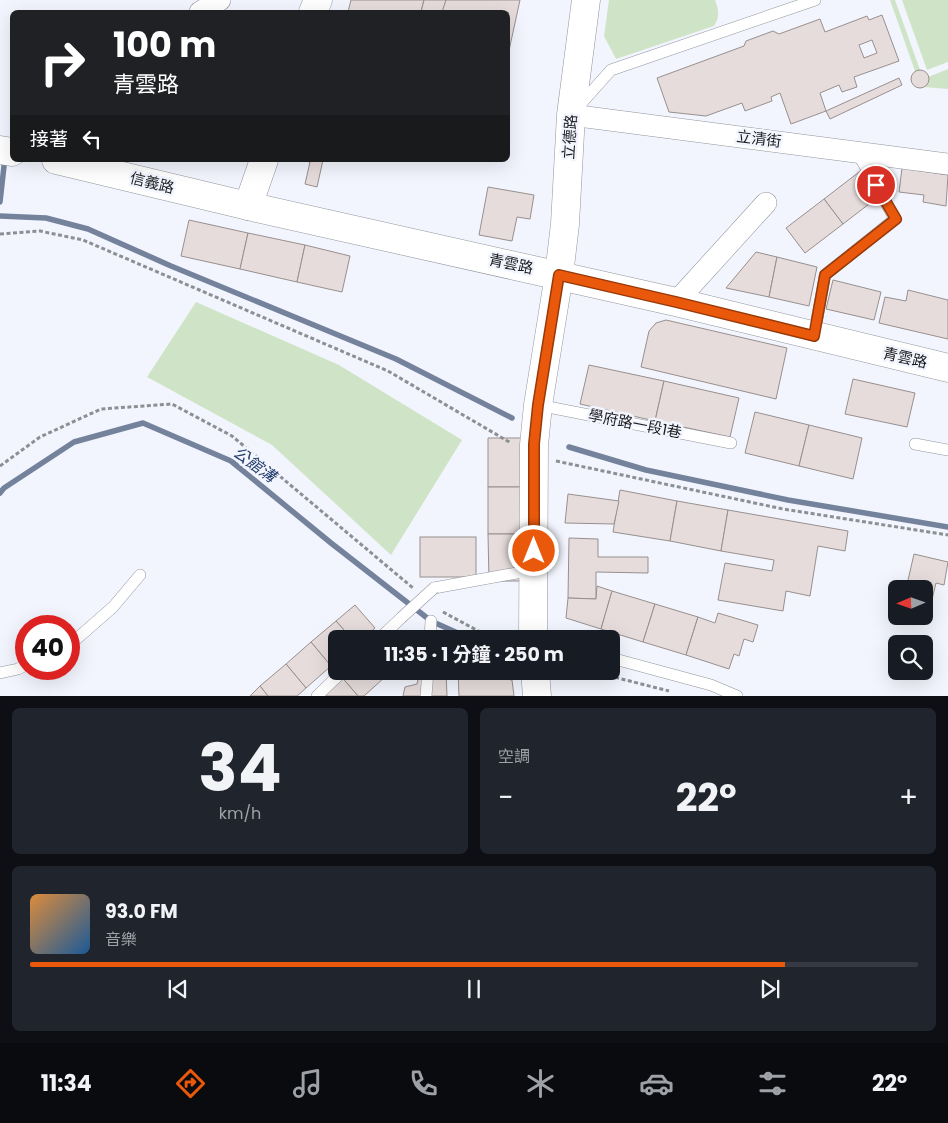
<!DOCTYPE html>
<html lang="zh-TW">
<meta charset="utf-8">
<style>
body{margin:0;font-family:Poppins,"Noto Sans TC",sans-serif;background:#20242c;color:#f1f3f6;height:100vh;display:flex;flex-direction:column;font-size:19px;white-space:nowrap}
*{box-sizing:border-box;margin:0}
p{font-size:16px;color:#9ea1a6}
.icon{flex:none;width:28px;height:28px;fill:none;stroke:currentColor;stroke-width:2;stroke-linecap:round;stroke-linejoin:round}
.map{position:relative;height:696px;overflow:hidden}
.drawer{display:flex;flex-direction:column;gap:12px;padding:12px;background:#0d0f14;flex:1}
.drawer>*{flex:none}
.guide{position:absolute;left:10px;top:10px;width:500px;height:152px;border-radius:8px;box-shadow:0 5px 20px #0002;background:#202124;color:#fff;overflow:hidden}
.needle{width:32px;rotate:268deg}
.buttons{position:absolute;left:888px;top:580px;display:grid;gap:10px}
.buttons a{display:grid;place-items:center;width:45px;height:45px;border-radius:8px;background:#171b24;box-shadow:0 5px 20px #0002;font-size:25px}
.speed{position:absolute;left:15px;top:615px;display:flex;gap:10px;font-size:25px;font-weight:700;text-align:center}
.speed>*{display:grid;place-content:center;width:65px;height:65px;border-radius:50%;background:#171b24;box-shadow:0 5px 20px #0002;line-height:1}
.speed .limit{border:8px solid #d22;background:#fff;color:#111}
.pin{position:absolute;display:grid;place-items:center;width:42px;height:42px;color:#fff;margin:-21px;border:2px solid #fff;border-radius:50%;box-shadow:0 1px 5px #0007}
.me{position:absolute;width:55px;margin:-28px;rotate:0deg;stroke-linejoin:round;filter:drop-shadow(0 0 4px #0008)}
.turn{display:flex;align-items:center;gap:18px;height:105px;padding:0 20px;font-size:22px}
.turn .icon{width:65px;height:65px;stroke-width:2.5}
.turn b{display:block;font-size:35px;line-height:42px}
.then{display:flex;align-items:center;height:48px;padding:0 20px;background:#0003;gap:10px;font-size:19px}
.big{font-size:38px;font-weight:700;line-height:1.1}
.drawer .widget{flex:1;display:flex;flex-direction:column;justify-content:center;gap:8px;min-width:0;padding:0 18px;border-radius:8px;background:#20242c}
.drawer .dial{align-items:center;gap:0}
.dial b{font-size:65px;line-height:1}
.song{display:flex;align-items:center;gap:15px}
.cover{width:60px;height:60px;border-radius:8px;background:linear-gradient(135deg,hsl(30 70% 55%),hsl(210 70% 35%))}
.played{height:5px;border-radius:2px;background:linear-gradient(90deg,#ea580c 85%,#363941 85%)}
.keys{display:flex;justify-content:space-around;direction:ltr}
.heat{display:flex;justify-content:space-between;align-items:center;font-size:28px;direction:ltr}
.drawer .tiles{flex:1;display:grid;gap:12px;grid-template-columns:1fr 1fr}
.widget:last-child{grid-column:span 2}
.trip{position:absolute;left:328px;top:630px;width:292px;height:50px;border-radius:8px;background:#171b24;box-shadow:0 5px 20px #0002;font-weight:700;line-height:50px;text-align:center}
.menu{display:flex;height:80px;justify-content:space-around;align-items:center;background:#090b0e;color:#9ea1a6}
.menu .icon{width:35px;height:35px}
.menu .active{color:#ea580c}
.menu b{font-size:22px;color:#f1f3f6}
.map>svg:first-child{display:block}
.green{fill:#cfe4c7}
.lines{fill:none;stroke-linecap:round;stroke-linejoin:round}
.stream{stroke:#74829c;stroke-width:5.5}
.building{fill:#e6dcdc;stroke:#988f8e;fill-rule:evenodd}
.lane-casing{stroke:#91959c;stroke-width:12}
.street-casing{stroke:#91959c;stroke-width:22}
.secondary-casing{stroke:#91959c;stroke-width:29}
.path{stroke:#8c8f94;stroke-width:3;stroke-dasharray:4 2.5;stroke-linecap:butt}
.lane{stroke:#fff;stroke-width:11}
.street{stroke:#fff;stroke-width:21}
.secondary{stroke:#fff;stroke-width:28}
.lane-bridge-casing{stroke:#91959c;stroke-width:12;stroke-linecap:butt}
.lane-bridge{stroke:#fff;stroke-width:11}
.route-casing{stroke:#983908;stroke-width:12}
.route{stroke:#ea580c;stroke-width:9}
.labels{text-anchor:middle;stroke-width:5;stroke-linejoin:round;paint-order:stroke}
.street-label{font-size:15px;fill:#1c1d1f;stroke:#f2f5fd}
.water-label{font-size:16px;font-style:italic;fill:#233e6c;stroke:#f2f5fd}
</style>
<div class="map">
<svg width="948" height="696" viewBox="0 0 948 696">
<rect width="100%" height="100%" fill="#f2f5fd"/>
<!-- green -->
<g class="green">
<path d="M609 0H715C719 11 720 16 714 26L616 59 604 36Z"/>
<polygon points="890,0 895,0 920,70 915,71"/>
<polygon points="902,0 948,0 948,62 927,70"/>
<polygon points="948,69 948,89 924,87 927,83 928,77"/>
<polygon points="196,302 339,365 462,440 391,555 272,445 147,377"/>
</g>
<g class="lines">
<!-- stream -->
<g class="stream">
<polyline points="0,202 5,157"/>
<polyline points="0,216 46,218 88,229 171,266 396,359 512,418"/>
<polyline points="569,447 646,470 788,500 948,527"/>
<polyline points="0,493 4,488 74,442 143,423 231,461 331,543 431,621 471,639"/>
</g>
</g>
<!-- building -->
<g class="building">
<polygon points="351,0 424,0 421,12 348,12"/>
<polygon points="424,0 446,0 443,12 421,12"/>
<polygon points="446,0 520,0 508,55 508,12 442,12"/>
<path d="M882 15 899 61 854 77 857 87 842 92 839 85 820 93 826 111 791 124 780 93 771 97 772 101 745 111 742 103 706 116 669 112 657 78 744 46 746 41 773 31 779 34 820 19 825 32 867 16 869 20ZM872 40 877 53 864 58 859 45Z"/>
<circle cx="920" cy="79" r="9"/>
<polygon points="899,78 902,85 830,119 826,111"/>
<polygon points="300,160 323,160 317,187 305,184 310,162"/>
<polygon points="902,168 948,175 946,206 923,202 924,195 899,192"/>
<polygon points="863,169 882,194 843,224 824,199"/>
<polygon points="488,187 534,195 530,219 517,217 512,241 479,235"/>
<polygon points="824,199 843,224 805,253 786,228"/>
<polygon points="189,220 248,233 240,269 181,256"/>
<polygon points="248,233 305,245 297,282 240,269"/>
<polygon points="305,245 350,256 342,292 297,282"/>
<polygon points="756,252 777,257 769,297 726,288"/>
<polygon points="777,257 817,267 809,306 769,297"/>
<polygon points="833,280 881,292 874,320 826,309"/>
<polygon points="908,290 948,300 948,339 879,323 885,297 906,301"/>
<polygon points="666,320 787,348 776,399 641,367 649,331 656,323"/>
<polygon points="589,365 664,381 655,421 580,404"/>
<polygon points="853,379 915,393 907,427 845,414"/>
<polygon points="664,381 739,398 730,437 655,421"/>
<polygon points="755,412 809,425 799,466 745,453"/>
<polygon points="809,425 862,438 853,479 799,466"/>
<polygon points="488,438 521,438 522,487 488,487"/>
<rect x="488" y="487" width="34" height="47"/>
<polygon points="620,490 677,501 670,541 613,532"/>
<polygon points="568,494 619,501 614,524 565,523"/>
<polygon points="677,501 728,510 721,551 670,541"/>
<polygon points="728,510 848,531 845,551 818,546 810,596 786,591 783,611 718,600 725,563 772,571 774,560 721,551"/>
<polygon points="488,534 522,534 522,581 489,581"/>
<rect x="420" y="537" width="56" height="40"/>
<polygon points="569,538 598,539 598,557 648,557 648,573 596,572 596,599 568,598"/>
<polygon points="914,554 948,562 944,585 936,583 928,616 924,615 924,589 906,589"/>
<polygon points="597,586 612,591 601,629 566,618 568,598 596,599"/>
<polygon points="612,591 655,604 643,642 601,629"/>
<polygon points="655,604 698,617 686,655 643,642"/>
<polygon points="355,605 375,628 363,639 352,639 336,621"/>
<polygon points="718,613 758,625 753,642 744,639 739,656 734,654 729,669 686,655 698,617 715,623"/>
<polygon points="336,621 352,639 336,639 336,661 331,666 311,642"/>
<polygon points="311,642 331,666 306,688 286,664"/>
<polygon points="286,664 306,688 297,696 268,696 260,686"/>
<polygon points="341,671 380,671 385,677 364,696 358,696 339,674"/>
<polygon points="422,671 446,671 447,696 403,696 405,687 417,684 419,674"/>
<polygon points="458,671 484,671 488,676 512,680 514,696 459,696"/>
<polygon points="339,674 358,696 315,696"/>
<polygon points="260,686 268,696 250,696"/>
</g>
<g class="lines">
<defs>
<g id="lane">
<polyline points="577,108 611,70 815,0"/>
<polyline points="814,336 825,275 895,219 857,152"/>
<polyline points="538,405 731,443"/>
<polyline points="915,444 948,450"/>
<polyline points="434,588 533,570"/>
<polyline points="379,639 401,618"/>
<polyline points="430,639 431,621"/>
<polyline points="69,644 73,642 113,607 140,575"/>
<polyline points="611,658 711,685 737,696"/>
<polyline points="0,673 18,669 26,665"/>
<polyline points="317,696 343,671"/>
<polyline points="426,696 428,671"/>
</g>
<g id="street">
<polyline points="200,12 220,0"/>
<polyline points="571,115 948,164"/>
<polyline points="676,302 766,203"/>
</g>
<g id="secondary">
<polyline points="313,12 318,0"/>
<polyline points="0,150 12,152"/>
<polyline points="56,160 248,206 676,302 948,368"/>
<polyline points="248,206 264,160"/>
<polyline points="533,639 534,445 538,405 559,275 565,224 571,115 586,0"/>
<polyline points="535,671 537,696"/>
</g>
</defs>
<!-- lane casing -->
<use href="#lane" class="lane-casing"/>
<!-- street casing -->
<use href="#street" class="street-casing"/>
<!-- secondary casing -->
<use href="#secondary" class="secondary-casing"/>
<!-- path -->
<g class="path">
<polyline points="0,234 40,231 83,240 388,371 511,443"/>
<polyline points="556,461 783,509 948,535"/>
<polyline points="0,466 40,437 101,409 172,404 232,436 413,588"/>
<polyline points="443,612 493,639"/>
<polyline points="590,671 669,691"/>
</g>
<!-- lane -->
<use href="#lane" class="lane"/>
<!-- street -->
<use href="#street" class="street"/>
<!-- secondary -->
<use href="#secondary" class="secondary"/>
<defs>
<polyline id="lane-bridge" points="401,618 434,588"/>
</defs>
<!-- lane-bridge casing -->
<use href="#lane-bridge" class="lane-bridge-casing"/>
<!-- lane-bridge -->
<use href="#lane-bridge" class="lane-bridge"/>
</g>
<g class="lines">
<defs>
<polyline id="route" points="534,551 534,444 538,405 559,275 676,302 814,336 825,275 896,219 876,185"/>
</defs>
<!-- route casing -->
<use href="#route" class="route-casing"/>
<!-- route -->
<use href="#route" class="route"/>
</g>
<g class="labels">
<!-- street labels -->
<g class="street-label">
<text transform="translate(570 137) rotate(-86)" y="5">立德路</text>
<text transform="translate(759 139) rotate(7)" y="5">立清街</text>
<text transform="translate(152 183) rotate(14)" y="5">信義路</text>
<text transform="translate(511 264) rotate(12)" y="5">青雲路</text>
<text transform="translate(905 358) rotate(13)" y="5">青雲路</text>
<text transform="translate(635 424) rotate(11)" y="5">學府路一段1巷</text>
</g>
<!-- water labels -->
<g class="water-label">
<text transform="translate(255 464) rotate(36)" y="6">公館溝</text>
</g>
</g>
</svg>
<div class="buttons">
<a><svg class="needle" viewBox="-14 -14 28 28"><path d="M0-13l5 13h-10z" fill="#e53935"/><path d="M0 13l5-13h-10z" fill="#9ea1a6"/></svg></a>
<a><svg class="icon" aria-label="search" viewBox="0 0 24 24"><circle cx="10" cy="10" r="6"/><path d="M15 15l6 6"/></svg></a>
</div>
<div class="speed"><div class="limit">40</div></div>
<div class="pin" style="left:876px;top:185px;background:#d93025"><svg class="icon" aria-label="arrive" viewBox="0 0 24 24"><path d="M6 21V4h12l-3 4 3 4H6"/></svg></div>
<svg class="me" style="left:534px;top:551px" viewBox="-20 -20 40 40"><circle r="17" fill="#ea580c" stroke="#fff" stroke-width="3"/><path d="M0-11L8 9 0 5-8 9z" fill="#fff"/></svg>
<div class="trip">11:35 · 1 分鐘 · 250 m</div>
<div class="guide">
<div class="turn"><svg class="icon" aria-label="right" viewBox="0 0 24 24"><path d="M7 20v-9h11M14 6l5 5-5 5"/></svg><div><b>100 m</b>青雲路</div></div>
<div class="then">接著<svg class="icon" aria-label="left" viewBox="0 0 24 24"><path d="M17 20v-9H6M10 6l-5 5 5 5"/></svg></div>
</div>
</div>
<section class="drawer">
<div class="tiles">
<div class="widget dial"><b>34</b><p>km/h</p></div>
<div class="widget"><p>空調</p>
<div class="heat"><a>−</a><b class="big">22°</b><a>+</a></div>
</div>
<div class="widget">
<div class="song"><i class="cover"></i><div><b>93.0 FM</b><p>音樂</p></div></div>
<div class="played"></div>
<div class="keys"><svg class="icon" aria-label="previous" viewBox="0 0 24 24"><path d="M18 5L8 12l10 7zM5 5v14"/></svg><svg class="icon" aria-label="pause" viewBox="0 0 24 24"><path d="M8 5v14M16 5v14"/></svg><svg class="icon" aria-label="next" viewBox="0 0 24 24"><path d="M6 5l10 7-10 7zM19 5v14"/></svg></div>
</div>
</div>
</section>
<nav class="menu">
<b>11:34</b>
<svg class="icon active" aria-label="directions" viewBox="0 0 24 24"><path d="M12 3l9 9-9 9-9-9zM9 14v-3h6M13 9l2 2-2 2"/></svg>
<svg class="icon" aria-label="music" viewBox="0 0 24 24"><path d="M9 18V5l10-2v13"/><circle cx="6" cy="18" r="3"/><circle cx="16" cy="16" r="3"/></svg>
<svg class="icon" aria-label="phone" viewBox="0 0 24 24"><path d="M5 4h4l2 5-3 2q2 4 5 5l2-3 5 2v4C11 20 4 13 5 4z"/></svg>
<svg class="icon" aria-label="climate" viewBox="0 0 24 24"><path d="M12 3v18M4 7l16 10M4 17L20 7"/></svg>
<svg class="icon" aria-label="car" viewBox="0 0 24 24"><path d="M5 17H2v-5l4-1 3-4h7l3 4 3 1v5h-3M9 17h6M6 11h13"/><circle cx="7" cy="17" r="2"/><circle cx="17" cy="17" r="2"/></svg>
<svg class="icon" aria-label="filters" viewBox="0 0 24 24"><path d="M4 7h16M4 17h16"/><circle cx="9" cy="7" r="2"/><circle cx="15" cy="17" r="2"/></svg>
<b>22°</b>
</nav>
